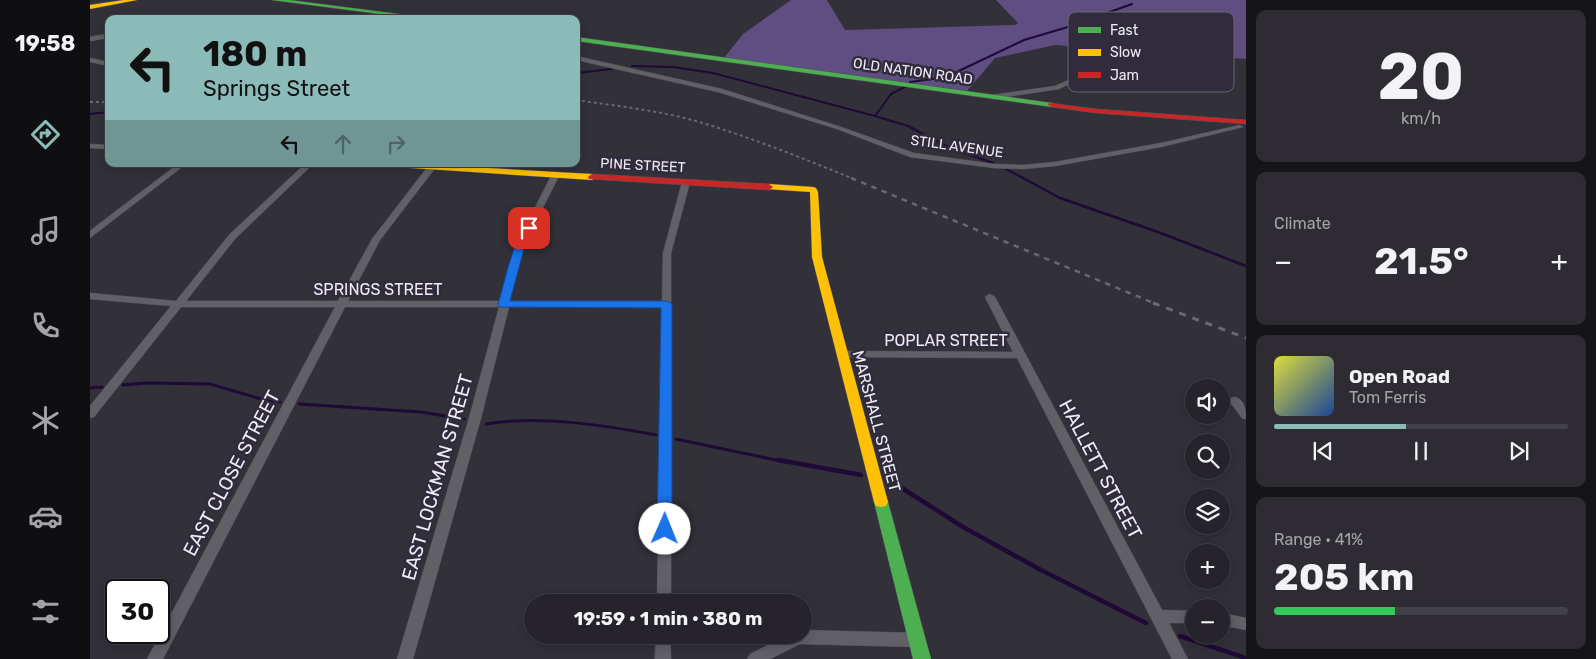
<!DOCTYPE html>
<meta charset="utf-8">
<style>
body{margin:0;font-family:Rubik,sans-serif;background:#2e2c32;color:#f1f3f6;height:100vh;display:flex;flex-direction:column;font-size:19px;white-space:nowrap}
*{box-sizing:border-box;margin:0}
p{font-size:16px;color:#a4a4a8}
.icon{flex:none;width:28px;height:28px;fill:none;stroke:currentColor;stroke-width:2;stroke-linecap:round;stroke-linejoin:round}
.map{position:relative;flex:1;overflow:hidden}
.side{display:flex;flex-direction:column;gap:10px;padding:10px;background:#151417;width:350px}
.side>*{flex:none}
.top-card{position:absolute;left:15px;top:15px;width:475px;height:152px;border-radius:10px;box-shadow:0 2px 12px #0003,0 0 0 1px #424147;background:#8bbbb9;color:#111;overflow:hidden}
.tools{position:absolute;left:1095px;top:379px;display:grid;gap:10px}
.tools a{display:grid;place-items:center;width:45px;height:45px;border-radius:50%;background:#26242a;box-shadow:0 2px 12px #0003,0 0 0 1px #424147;font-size:25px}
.speed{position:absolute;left:15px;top:579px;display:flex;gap:10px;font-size:25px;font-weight:700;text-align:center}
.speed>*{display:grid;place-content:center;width:65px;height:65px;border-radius:50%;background:#26242a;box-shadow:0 2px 12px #0003,0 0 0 1px #424147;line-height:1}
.speed .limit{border:2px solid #111;border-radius:8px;background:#fff;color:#111}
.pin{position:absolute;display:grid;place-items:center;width:42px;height:42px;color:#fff;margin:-21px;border-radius:10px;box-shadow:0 2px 8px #0006}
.me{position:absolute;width:55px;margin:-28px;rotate:1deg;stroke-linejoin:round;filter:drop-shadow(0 0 4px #0008)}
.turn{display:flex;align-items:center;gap:18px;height:105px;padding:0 15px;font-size:22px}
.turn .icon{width:65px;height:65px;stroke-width:2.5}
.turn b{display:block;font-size:35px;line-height:42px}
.lanes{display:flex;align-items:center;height:48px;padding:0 15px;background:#0003;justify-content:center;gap:25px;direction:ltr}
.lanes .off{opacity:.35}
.big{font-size:38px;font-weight:700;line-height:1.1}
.side .card{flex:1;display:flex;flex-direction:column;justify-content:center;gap:8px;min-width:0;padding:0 18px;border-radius:10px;background:#2e2c32}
.side .dial{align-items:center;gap:0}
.dial b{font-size:65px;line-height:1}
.song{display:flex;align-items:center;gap:15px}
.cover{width:60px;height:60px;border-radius:8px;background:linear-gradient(135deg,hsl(60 70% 55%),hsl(220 70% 35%))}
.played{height:5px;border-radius:2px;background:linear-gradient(90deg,#8bbbb9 45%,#424147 45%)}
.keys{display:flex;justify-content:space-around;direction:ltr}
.heat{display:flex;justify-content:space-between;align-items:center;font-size:28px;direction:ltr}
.charge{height:8px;border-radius:4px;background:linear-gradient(90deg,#34c759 41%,#424147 0)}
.trip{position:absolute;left:434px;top:594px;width:288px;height:50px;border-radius:25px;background:#26242a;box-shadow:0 2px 12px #0003,0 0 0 1px #424147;font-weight:700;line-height:50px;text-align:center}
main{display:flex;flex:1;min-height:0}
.dock{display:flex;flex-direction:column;width:90px;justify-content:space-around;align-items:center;background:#0f0e11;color:#a4a4a8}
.dock .icon{width:35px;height:35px}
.dock .on{color:#8bbbb9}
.dock b{font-size:22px;color:#f1f3f6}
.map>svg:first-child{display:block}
.forest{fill:#5f4e81}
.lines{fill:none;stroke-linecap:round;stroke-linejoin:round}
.stream-far3{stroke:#1e0937;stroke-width:2}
.stream-far2{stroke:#1e0937;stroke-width:2.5}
.stream-far1{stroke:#1e0937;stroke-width:3}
.stream{stroke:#1e0937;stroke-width:4.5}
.street-casing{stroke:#514f57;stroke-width:1}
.fast-casing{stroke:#514f57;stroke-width:1}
.slow-casing{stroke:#514f57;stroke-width:1}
.jam-casing{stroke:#514f57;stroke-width:1}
.street{fill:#626067;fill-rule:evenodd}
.fast{fill:#4caf50;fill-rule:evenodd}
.slow{fill:#ffc107;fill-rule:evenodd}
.jam{fill:#c62828;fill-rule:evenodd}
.rail-far2{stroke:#6a696f;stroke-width:2;stroke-dasharray:3 3;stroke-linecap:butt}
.rail-far1{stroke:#6a696f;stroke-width:2.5;stroke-dasharray:5.5 5.5;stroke-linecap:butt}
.rail{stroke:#6a696f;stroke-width:3;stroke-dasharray:7 7;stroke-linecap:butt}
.route{fill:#1a73e8;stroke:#114b97}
.labels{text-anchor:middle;stroke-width:5;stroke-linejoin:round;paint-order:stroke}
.far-street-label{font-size:14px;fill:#eeebf6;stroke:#312c3c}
.street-label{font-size:16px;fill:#eeebf6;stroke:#312c3c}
.near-street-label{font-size:19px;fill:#eeebf6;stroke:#312c3c}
.key{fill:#312c3c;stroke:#6a6574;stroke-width:1}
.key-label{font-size:14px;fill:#eeebf6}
</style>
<main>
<nav class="dock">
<b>19:58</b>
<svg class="icon on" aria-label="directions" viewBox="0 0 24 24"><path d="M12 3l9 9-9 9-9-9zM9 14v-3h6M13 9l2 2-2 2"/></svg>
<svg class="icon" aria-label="music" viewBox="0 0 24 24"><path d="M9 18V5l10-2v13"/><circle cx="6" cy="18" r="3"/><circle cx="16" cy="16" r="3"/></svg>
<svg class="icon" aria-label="phone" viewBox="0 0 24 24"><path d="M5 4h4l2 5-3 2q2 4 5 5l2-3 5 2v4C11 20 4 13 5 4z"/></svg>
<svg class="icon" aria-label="climate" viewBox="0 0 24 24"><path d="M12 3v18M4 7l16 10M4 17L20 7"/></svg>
<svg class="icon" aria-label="car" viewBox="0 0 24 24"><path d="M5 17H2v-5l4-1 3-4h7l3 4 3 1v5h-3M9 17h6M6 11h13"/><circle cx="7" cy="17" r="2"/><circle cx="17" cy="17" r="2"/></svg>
<svg class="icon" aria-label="filters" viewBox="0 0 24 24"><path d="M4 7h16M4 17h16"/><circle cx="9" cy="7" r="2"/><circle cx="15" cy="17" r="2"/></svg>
</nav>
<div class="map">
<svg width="1156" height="659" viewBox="0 0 1156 659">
<rect width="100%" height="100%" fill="#323038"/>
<!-- forest -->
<polygon class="forest" points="701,0 737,0 755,30 925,25 928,23 906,0 1156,0 1156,59 965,45 905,58 877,91 634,58 653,34"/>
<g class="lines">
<!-- stream-far3 -->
<g class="stream-far3">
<polyline points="542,66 583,67 623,73 785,116 818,126 860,148 903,163"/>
<polyline points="486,73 522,69"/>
<polyline points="820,82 856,77 934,40 978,27 1042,4"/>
<polyline points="0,114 19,112"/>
<polyline points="785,116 801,94 815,87"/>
<polyline points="916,169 935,179"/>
</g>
<!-- stream-far2 -->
<polyline class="stream-far2" points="933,178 970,198 1068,232 1156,266"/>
<!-- stream-far1 -->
<g class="stream-far1">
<polyline points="33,385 57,383 120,384 178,401 190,402"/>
<polyline points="0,388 12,387"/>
<polyline points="209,404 331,412 374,419"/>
<path d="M396 424C449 415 513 425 566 435"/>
<polyline points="586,439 695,462"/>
</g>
<!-- stream -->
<g class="stream">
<polyline points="689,460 771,475"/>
<polyline points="804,483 873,527 951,570 1056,623"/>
<polyline points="1090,636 1156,658"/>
</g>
<defs>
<g id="street">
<polygon points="19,34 19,38 0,41 0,37"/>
<polygon points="997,53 1002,54 983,82 969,89 902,99 899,97 902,95 965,86 979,80"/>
<polygon points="486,56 632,89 751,127 824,153 904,164 934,165 965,162 1071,143 1150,125 1153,127 1071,147 965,166 934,169 904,168 820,157 747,129 628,92 486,60"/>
<polygon points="0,58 19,62 19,66 0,62"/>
<polygon points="0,144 19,145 19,149 0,148"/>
<polygon points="88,164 96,164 0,238 0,231"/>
<polygon points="215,164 223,164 145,239 96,301 248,301 282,239 339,165 342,165 346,167 290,240 258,301 411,301 426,245 462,174 466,172 470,174 434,245 420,301 572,301 573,253 592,182 596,180 599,180 600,182 581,253 581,602 567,602 572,307 419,307 391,418 323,659 307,659 379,418 409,307 255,307 73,659 57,659 245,307 91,307 4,417 0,418 0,406 81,306 0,299 0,293 86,301 139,235"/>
<polygon points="900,294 905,297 1072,610 1104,611 1104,623 1079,623 1098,659 1082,659 927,358 752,357 747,354 752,351 923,352 895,297"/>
<path d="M1145 397C1155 400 1156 410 1156 419L1152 418 1139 401 1141 398Z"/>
<polygon points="1131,613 1156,618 1156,630 1131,625"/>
<polygon points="712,630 828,633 833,635 835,640 833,645 828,647 710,644 680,659 657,659 660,654 698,635 712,635"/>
<polygon points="566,635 580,635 581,659 565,659"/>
</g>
<g id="fast">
<polygon points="182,0 199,0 348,19 328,19"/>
<polygon points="486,37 962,103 966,105 962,107 486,41"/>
<polygon points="791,497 796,498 798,502 841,659 823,659 784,502 786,498"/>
</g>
<g id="slow">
<polygon points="34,0 47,0 0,9 0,5"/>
<polygon points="287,164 328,164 502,174 506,177 502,180 291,166"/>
<polygon points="679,184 723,187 726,188 728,192 732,257 798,502 796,506 791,507 786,506 784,502 722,257 720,192 676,189 675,187"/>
</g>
<g id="jam">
<polygon points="959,103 1006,109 1156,120 1156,124 1006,113 962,107 958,105"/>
<polygon points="502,174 679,184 683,187 679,190 499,179 498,177"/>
</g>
</defs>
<!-- street casing -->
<use href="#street" class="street-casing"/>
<!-- fast casing -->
<use href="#fast" class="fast-casing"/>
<!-- slow casing -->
<use href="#slow" class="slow-casing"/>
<!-- jam casing -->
<use href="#jam" class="jam-casing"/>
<!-- street -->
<use href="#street" class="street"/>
<!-- fast -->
<use href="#fast" class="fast"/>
<!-- slow -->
<use href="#slow" class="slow"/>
<!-- jam -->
<use href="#jam" class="jam"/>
<!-- rail-far2 -->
<g class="rail-far2">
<path d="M486 100C526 106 567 110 606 121 660 137 712 158 764 179"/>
<polyline points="0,102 19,102"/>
</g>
<!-- rail-far1 -->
<polyline class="rail-far1" points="761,178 1066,304"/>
<!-- rail -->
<polyline class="rail" points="1063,303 1156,338"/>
</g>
<!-- route -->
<path class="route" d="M439 225 444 228 435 245 420 301H577L582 304V529L580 533 575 535 569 533 567 529 571 308 410 307 408 304C413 289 425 230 439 225Z"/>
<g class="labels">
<!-- far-street labels -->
<g class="far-street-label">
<text transform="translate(823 71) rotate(8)" y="5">OLD NATION ROAD</text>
<text transform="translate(867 146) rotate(8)" y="5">STILL AVENUE</text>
<text transform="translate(553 165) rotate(3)" y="5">PINE STREET</text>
</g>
<!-- street labels -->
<g class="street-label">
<text x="288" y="295">SPRINGS STREET</text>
<text x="856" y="346">POPLAR STREET</text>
<text transform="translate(787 421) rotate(75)" y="6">MARSHALL STREET</text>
</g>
<!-- near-street labels -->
<g class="near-street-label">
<text transform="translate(1011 469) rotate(62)" y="7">HALLETT STREET</text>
<text transform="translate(141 473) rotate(-62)" y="7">EAST CLOSE STREET</text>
<text transform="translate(347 477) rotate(-74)" y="7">EAST LOCKMAN STREET</text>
</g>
</g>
<!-- legend -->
<rect x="978" y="12" width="166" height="80" rx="8" class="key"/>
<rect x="988" y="27" width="23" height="6" fill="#4caf50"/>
<rect x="988" y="49" width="23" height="7" fill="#ffc107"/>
<rect x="988" y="72" width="23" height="6" fill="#c62828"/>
<g class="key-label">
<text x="1020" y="35">Fast</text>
<text x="1020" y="57">Slow</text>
<text x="1020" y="80">Jam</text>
</g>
</svg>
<div class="tools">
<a><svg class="icon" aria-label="sound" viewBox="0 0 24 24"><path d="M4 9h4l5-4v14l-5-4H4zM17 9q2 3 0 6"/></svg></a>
<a><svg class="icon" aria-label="search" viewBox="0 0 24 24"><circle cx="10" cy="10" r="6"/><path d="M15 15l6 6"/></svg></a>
<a><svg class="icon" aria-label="layers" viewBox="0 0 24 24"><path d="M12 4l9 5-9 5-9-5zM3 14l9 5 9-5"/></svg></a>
<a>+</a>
<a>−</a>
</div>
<div class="speed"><div class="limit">30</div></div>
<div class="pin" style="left:439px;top:228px;background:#d93025"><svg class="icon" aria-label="arrive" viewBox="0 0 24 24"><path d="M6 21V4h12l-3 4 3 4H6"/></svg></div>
<svg class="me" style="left:575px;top:529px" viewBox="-20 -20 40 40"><circle r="19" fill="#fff"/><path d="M0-13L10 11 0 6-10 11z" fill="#1a73e8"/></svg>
<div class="trip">19:59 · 1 min · 380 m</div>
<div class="top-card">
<div class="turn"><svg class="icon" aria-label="left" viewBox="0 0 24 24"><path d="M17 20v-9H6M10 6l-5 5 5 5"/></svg><div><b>180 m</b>Springs Street</div></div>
<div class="lanes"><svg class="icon" aria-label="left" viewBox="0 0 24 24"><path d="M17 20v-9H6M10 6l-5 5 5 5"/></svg><svg class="icon off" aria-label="ahead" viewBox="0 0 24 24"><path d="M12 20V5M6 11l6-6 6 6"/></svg><svg class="icon off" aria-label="right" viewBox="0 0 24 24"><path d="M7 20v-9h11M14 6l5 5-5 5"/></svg></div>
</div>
</div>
<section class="side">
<div class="card dial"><b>20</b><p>km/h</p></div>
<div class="card"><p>Climate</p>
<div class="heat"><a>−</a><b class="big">21.5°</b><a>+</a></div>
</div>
<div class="card">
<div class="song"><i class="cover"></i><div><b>Open Road</b><p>Tom Ferris</p></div></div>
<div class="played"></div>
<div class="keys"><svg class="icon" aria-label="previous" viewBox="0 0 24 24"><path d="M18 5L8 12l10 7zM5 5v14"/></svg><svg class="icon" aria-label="pause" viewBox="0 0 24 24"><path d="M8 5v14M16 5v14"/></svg><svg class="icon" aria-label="next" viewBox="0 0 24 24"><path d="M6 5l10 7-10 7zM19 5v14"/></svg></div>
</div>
<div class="card"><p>Range · 41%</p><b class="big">205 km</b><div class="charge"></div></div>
</section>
</main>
